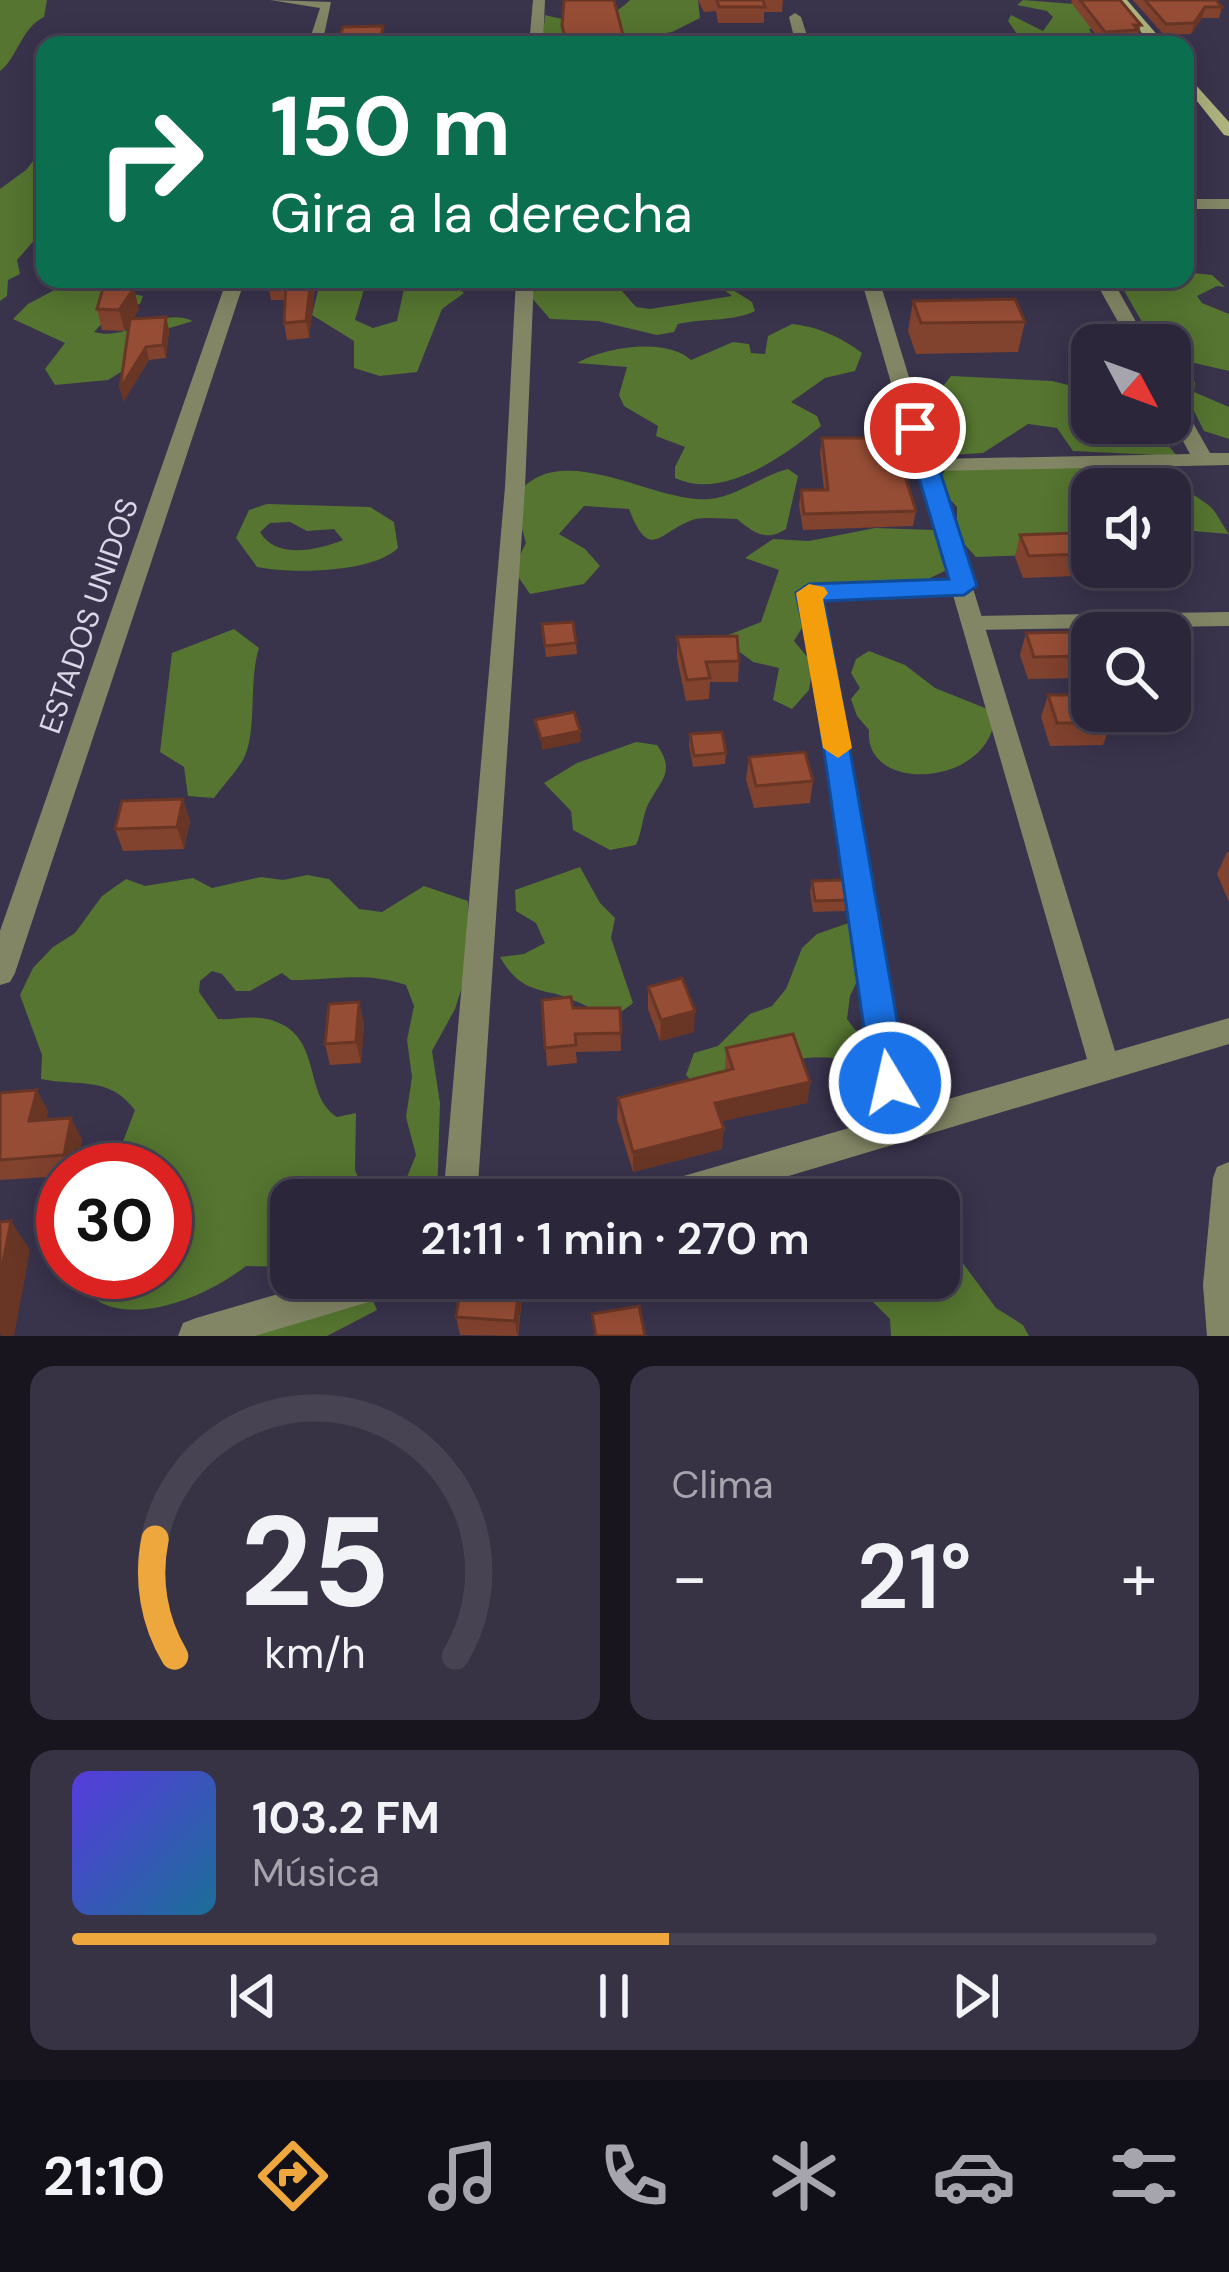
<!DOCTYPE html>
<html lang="es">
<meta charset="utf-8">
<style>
body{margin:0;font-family:"DM Sans",sans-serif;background:#373244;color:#f1f3f6;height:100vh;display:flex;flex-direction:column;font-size:45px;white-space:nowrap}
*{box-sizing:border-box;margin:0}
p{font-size:39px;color:#a6a5ae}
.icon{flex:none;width:66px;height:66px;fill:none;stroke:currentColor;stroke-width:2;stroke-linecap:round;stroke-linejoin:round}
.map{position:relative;height:1336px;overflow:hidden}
.panel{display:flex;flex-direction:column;gap:30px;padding:30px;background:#18151f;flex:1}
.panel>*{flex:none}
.guide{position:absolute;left:36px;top:36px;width:1158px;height:252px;border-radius:24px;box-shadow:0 6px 30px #0003,0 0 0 3px #474353;background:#0b6e4f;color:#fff;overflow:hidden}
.needle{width:78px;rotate:131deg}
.fabs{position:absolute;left:1071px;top:324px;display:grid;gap:24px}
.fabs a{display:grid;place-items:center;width:120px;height:120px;border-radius:24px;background:#2b2639;box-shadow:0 6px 30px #0003,0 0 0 3px #474353;font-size:60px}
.speed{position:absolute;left:36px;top:1143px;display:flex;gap:24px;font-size:60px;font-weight:700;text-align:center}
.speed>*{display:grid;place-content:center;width:156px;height:156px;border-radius:50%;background:#2b2639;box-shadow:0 6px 30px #0003,0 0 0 3px #474353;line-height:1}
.speed .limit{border:18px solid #d22;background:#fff;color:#111}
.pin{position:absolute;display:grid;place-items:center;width:102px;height:102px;color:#fff;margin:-51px;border:6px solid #fff;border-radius:50%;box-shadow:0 3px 12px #0007}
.me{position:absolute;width:132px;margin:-66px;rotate:351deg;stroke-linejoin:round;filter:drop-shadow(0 0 9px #0008)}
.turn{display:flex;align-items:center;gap:42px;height:252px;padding:0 36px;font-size:54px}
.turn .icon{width:156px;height:156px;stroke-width:2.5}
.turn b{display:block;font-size:84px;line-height:102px}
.big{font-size:90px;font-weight:600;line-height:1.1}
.panel .tile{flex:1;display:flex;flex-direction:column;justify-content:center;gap:18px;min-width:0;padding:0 42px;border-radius:24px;background:#373244}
.panel .dial{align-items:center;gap:0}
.dial svg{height:312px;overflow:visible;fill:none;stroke:#474353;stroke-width:7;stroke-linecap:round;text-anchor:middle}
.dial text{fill:#f1f3f6;stroke:none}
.song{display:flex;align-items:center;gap:36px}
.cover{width:144px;height:144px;border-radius:18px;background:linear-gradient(135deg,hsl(250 70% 55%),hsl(200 70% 35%))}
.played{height:12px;border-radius:6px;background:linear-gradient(90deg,#eea73d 55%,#474353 55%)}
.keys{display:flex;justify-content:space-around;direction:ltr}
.heat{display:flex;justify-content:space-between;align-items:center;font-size:66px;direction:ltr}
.panel .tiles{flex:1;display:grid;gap:30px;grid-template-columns:1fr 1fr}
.tile:last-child{grid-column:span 2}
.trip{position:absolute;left:270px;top:1179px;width:690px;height:120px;border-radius:24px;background:#2b2639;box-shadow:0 6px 30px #0003,0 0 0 3px #474353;font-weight:600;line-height:120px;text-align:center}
.tab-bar{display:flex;height:192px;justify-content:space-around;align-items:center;background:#110f17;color:#a6a5ae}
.tab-bar .icon{width:84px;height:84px}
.tab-bar .on{color:#eea73d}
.tab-bar b{font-size:54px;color:#f1f3f6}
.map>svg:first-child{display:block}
.forest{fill:#557530;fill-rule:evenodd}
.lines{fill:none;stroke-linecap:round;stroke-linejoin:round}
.lane{stroke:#838665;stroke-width:14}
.street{fill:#838665;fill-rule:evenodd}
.secondary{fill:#aeb27d;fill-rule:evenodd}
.wall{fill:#81422e}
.shaded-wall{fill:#693625}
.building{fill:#964d35;stroke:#693625;stroke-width:3}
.route{fill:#1a73e8;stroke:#114b97;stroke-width:3}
.slow{fill:#f59e0b}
.labels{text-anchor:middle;stroke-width:9;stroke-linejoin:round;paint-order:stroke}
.street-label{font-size:30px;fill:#dad7e6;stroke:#39334c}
</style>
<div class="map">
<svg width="1229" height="1336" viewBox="0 0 1229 1336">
<rect width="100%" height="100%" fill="#39334c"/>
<!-- forest -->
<g class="forest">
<path d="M0 0H47L44 17C21 28 17 59 0 71Z"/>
<path d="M630 0H698L700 18 672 32 646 36 613 33 543 37 545 15C576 24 606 24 630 0Z"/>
<polygon points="1023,0 1099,6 1113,26 1089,29 1098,45 1021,40 1008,21 1011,15 1043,31 1053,17 1047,11 1017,5"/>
<polygon points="45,146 45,212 35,223 37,237 17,260 20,274 8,280 7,296 0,301 0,189 26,170"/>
<polygon points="1185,272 1212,275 1225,287 1217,286 1197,296 1202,303 1229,314 1229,371 1173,358 1170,345 1150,336 1122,287 1135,279 1185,279"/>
<path d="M65 279H110L117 291 143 296 140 304 108 309 109 316 94 332C129 342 157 306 193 321L163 330 128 352 121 372 108 380 55 385 45 369 65 343 13 319 28 304 64 285Z"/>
<polygon points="321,279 367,279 355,320 373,328 397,321 404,289 418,279 456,279 453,283 464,293 442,309 417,372 380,376 354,368 354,341 312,315"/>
<path d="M554 279 599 282 622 291 636 307 650 309 732 296 711 279H736L733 290 752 302 755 311C733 322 703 318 678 324L674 332 657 335 598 321 550 319 531 297 535 289Z"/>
<path d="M792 324C816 326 843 338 862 353L855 371 825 378 791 402 817 416 821 426C784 456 723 501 675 478V467L685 447 656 436 658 426 624 406 619 395 627 367 577 363C605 347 666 337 691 360L733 342 749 344 751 353 765 354 768 336Z"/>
<polygon points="951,376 1052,381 1092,391 1092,423 1168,423 1158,433 1177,456 1073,451 1057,428 1028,424 983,453 934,456 937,394"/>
<polygon points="1170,377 1195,382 1194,392 1229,407 1229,439 1204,431 1189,401 1170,387"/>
<path d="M949 463C1030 465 1139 451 1207 504 1216 510 1222 525 1229 534L1170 529V489H1092V566L1057 554 976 557 957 536V507L937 485Z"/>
<path d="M788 469 798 476 786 529C766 542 754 533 737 519 725 519 708 517 696 519 661 528 651 566 629 509L584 506 559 534 585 549 600 566 584 584 530 594 513 569 526 543 514 499C556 433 653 504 709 499 735 497 763 475 788 469Z"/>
<path d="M267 504 370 507 394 522 398 548C373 573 291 574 257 567L236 538 249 510ZM290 522 307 531 334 529 343 540C318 550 276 560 260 532L270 523Z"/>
<polygon points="875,528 934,530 953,567 926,580 875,583 798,599 806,621 794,641 813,664 809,690 792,709 773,700 779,668 753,662 721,638 761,622 779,570 745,558 773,539 809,541"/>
<path d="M234 629 259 648C248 682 258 732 243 760 235 773 223 786 214 798L188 796 184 767 160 752 172 653Z"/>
<path d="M869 651 905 665 935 688 995 712C995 787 863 796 869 730L857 716 851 699 860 688 851 673 856 659Z"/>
<path d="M636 742 657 745C677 773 659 781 647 807 642 819 642 832 636 845L610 850 573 830 571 811 544 783 577 763Z"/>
<path d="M580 867 600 903 615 918 611 938 633 1003 613 1018C595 1011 575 999 556 994 528 988 516 984 500 957L524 954 545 943 536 923 516 911 515 890Z"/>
<path d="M307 875 329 879 359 909 382 912 424 886 468 901 469 965 455 1009 432 1051 440 1103 437 1200H291V1267L246 1266C193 1308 96 1336 77 1272H165V1170H112L135 1110C108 1075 80 1087 41 1079L42 1055 20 995 33 968 53 947 75 933 102 896 126 879 145 886 193 878 212 888 261 877 283 880ZM212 971 222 974 236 991H250L282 973 291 980C332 980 366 971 406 985L414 1006 407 1040 412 1077 406 1117 416 1155 405 1182 379 1198 365 1193 355 1170 356 1113 337 1117C301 1094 325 1032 267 1019 250 1015 234 1020 218 1019L199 992 200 981Z"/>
<path d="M860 919 869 957 850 996 847 1019 862 1039 855 1061C786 1048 768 1070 721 1114L686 1075 694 1053 718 1046 750 1014 772 1006 786 989 802 948 817 934Z"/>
<polygon points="939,1231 996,1308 1023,1325 1029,1336 891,1336 890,1319 866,1295 802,1285 794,1278 939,1278"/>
<polygon points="371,1296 377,1310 327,1336 250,1336"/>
</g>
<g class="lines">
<!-- lane -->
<polyline class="lane" points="975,623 1229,619"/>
<!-- street -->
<g class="street">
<polygon points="270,0 331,2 322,45 308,45 320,8"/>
<polygon points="533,0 545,0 543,45 529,45"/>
<polygon points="795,13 801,17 810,45 796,45 789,17"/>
<rect x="1185" y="199" width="44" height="10"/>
<polygon points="227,279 245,279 15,973 10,982 0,985 0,931"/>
<polygon points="516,279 534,279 525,487 477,1200 443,1200 505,487"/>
<path d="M861 279H879L934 459 1190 454 1170 417V394L1180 400 1210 453H1229V465L937 471 1115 1051 1229 1018V1044L709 1200H639L644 1189 656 1184 880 1119 813 668 798 593 809 586 948 580ZM953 595 1087 1059 910 1110 837 668 822 600Z"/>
<polygon points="1094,279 1112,279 1149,345 1131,345"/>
<polygon points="1229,1162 1229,1336 1207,1336 1203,1285 1213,1178 1217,1167"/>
<polygon points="333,1278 409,1278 404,1290 392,1295 255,1336 178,1336 183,1323 196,1318"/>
</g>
<!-- secondary -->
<g class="secondary">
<polygon points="1114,0 1127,0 1166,45 1152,45"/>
<polygon points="1185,73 1229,122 1229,136 1224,135 1185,86"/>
</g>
</g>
<!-- wall -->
<g class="wall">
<polygon points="698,0 783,0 782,12 764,12 764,23 718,23 716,11 704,12"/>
<polygon points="1072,0 1120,0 1141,25 1136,42 1102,43 1071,2"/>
<polygon points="1133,0 1216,0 1222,7 1219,18 1202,18 1191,34 1164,35"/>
<polygon points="562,26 623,35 623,45 564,45"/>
<polygon points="316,279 309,338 287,340 284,323 285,300 271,300 268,283"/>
<polygon points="913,301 1025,322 1018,352 916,354 908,331"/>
<polygon points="97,309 139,309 133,319 166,317 169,330 166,358 149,360 123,402 129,324 125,331 102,330"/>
<polygon points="822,438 916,511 913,526 803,530 799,505 801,490 824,490 820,453"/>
<polygon points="1020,535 1081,554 1075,576 1023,578 1015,557"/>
<polygon points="542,624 576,643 577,654 546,657"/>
<polygon points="1026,633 1087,656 1080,678 1028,679 1020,655"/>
<polygon points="677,637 739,661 738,682 710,682 709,699 686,701 677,658"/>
<polygon points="1048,695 1111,723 1103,745 1050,746 1041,717"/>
<polygon points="690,734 726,753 725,764 693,767 689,745"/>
<polygon points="749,757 813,781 810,803 754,808 746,779"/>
<polygon points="183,799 190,821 184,849 123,851 115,829"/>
<polygon points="1227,852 1229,852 1229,902 1217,874"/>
<polygon points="812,881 847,900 845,911 813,912 810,892"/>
<polygon points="648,987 694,1032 660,1041 648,1009"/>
<polygon points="542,1000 573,1008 620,1008 621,1051 576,1052 577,1063 547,1066"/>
<polygon points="359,1002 364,1024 361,1063 330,1065 325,1044"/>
<polygon points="726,1048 810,1082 807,1103 722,1121 722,1149 633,1172 617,1119 618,1098 725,1071"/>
<polygon points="0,1093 48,1111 46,1120 82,1139 76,1170 63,1170 63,1176 0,1180"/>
<polygon points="522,1298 518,1336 460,1335 456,1317"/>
</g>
<!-- shaded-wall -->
<g class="shaded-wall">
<polygon points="1205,7 1202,18 1191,34 1194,23"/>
<polygon points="311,279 316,279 309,338 306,321"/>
<polygon points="134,288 139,309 125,331 119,310"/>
<polygon points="166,317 169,330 166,358 163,345"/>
<polygon points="146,347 149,360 123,402 120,389"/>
<polygon points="580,731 581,742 542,750 541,739"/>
<polygon points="183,799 190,821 184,849 177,827"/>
<polygon points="359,1002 364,1024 361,1063 356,1042"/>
<polygon points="695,1011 694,1032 660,1041 661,1020"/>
<polygon points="810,1082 807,1103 713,1123 715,1103"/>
<polygon points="37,1090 48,1111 41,1142 29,1121"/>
<polygon points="71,1118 82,1139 76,1170 72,1170 64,1155"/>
<polygon points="724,1129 722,1149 633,1172 633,1152"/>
<polygon points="11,1221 30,1250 14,1336 2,1336 0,1334 0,1278"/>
<polygon points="520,1279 522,1298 517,1336 515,1321"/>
</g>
<!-- building -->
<g class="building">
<polygon points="564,0 614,0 623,35 598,35 597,45 567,45 562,26"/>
<polygon points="717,0 763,0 765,7 719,7"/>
<polygon points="1080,0 1120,0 1141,25 1134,25 1138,30 1105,32"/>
<polygon points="1145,0 1216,0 1222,7 1205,7 1194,23 1166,24"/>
<polygon points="383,26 380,45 337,45 343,27"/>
<polygon points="269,279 311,279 306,321 284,323 286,283 268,283"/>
<polygon points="103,288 134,288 119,310 97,309"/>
<polygon points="1015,299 1025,322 921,323 913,301"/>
<polygon points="166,317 163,345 146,347 120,389 130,319"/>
<polygon points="822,438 893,438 916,511 804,514 801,490 828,490"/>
<polygon points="1072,533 1081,554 1029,556 1020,535"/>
<polygon points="573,622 576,643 545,646 542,624"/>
<polygon points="1078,632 1087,656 1034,657 1026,633"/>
<polygon points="737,636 739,661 706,662 710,678 687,680 677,637"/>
<polygon points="1048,695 1092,695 1092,711 1107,711 1111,723 1057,723"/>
<polygon points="574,712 580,731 541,739 535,720"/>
<polygon points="722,732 726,753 694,756 690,734"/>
<polygon points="805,752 813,781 756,786 749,757"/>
<polygon points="183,799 177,827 115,829 122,801"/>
<polygon points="843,880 847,900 815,901 812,881"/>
<polygon points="682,978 695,1011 661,1020 648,987"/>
<polygon points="571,997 573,1008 620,1008 621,1033 575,1034 576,1045 545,1048 542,1000"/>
<polygon points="359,1002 356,1042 325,1044 329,1004"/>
<polygon points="793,1034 810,1082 715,1103 724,1129 633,1152 618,1098 733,1069 726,1048"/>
<polygon points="37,1090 29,1121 71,1118 64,1155 0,1160 0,1093"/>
<polygon points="11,1221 0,1278 0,1222"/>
<polygon points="462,1278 520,1279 515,1321 456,1317"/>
<polygon points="639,1306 645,1336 596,1336 592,1314"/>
</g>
<!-- route -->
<polygon class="route" points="915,421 926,428 977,586 964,595 824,601 908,1083 903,1094 890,1099 878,1094 872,1083 812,668 796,593 809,584 949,579 904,428"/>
<!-- slow -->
<polygon class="slow" points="809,584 824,587 828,593 823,599 852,748 838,758 823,748 796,593"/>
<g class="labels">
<!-- street labels -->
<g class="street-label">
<text transform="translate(89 616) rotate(-71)" y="10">ESTADOS UNIDOS</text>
</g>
</g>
</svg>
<div class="fabs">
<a><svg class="needle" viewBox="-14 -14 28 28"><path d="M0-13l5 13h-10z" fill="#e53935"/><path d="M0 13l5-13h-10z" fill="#a6a5ae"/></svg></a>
<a><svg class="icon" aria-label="sound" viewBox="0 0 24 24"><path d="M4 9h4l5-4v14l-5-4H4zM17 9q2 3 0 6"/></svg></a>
<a><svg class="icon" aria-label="search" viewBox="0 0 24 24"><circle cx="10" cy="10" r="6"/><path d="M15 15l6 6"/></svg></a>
</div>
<div class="speed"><div class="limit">30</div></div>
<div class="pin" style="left:915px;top:428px;background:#d93025"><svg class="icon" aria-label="arrive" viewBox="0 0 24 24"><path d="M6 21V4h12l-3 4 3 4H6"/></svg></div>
<svg class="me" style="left:890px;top:1083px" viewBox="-20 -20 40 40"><circle r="17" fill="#1a73e8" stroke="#fff" stroke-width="3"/><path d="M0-11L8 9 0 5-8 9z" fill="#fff"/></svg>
<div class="trip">21:11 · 1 min · 270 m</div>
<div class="guide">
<div class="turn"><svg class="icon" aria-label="right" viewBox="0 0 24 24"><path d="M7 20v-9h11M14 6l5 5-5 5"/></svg><div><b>150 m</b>Gira a la derecha</div></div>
</div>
</div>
<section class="panel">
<div class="tiles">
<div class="tile dial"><svg viewBox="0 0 100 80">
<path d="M14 69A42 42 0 1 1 86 69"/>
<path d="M14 69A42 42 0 0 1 9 39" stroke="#eea73d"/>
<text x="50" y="56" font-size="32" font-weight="700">25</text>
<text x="50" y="72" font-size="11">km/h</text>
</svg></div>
<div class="tile"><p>Clima</p>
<div class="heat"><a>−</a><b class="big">21°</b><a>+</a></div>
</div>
<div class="tile">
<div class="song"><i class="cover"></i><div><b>103.2 FM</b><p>Música</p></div></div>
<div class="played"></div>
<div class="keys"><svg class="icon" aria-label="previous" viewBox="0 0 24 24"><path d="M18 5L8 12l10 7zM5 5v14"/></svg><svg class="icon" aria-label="pause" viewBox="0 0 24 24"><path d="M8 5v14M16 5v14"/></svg><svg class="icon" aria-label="next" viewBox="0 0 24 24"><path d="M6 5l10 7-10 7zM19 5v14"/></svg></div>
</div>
</div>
</section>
<nav class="tab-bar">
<b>21:10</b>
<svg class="icon on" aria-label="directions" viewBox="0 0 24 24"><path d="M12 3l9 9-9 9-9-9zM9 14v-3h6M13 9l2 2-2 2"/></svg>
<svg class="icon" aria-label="music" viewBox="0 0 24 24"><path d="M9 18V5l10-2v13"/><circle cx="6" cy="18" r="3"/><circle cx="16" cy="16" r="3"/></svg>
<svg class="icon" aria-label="phone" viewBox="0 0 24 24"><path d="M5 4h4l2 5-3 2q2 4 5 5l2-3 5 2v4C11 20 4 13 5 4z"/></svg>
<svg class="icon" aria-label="climate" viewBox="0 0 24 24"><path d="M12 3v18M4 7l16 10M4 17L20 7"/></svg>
<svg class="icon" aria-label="car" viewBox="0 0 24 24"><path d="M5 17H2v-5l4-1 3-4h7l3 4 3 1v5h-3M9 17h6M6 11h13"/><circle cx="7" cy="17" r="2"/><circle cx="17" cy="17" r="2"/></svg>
<svg class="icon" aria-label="filters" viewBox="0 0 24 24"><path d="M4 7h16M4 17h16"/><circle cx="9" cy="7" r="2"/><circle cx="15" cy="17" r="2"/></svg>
</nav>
